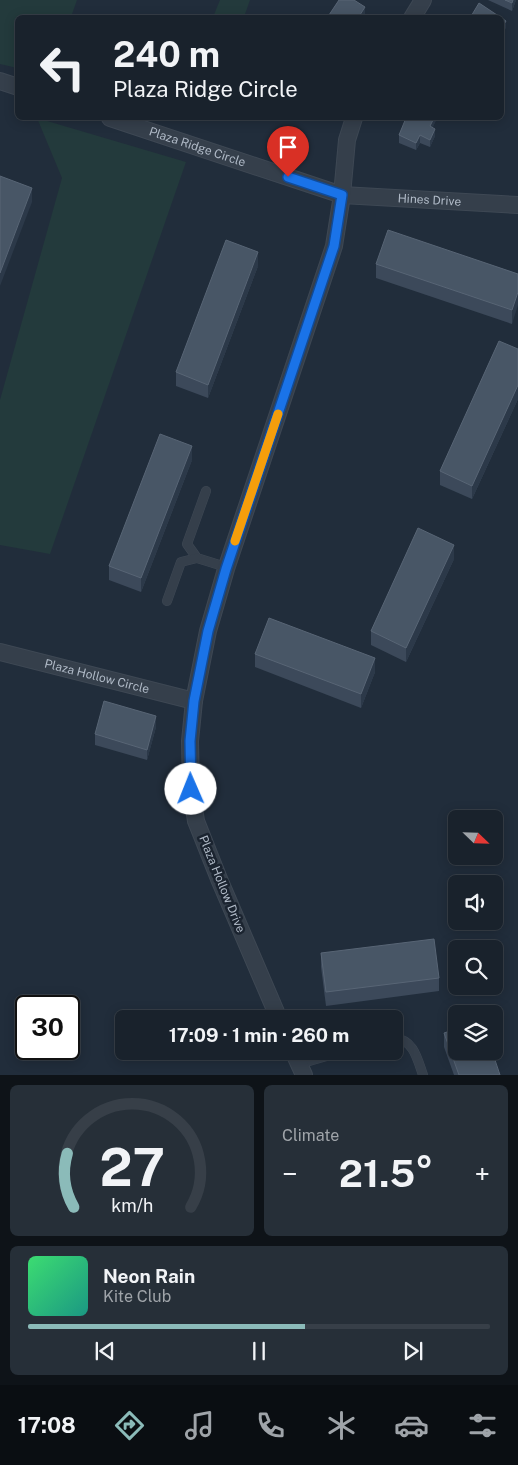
<!DOCTYPE html>
<meta charset="utf-8">
<style>
body{margin:0;font-family:"Public Sans",sans-serif;background:#262f38;color:#f1f3f6;height:100vh;display:flex;flex-direction:column;font-size:19px;white-space:nowrap}
*{box-sizing:border-box;margin:0}
p{font-size:16px;color:#9fa4a9}
.icon{flex:none;width:28px;height:28px;fill:none;stroke:currentColor;stroke-width:2;stroke-linecap:round;stroke-linejoin:round}
.map{position:relative;height:1075px;overflow:hidden}
.side{display:flex;flex-direction:column;gap:10px;padding:10px;background:#0e1318;flex:1}
.side>*{flex:none}
.guide{position:absolute;left:15px;top:15px;width:489px;height:105px;border-radius:8px;box-shadow:0 2px 12px #0003,0 0 0 1px #373f48;background:#19222c;color:#f1f3f6;overflow:hidden}
.needle{width:32px;rotate:113deg}
.controls{position:absolute;left:448px;top:810px;display:grid;gap:10px}
.controls a{display:grid;place-items:center;width:55px;height:55px;border-radius:8px;background:#19222c;box-shadow:0 2px 12px #0003,0 0 0 1px #373f48;font-size:25px}
.speed{position:absolute;left:15px;top:995px;display:flex;gap:10px;font-size:25px;font-weight:700;text-align:center}
.speed>*{display:grid;place-content:center;width:65px;height:65px;border-radius:50%;background:#19222c;box-shadow:0 2px 12px #0003,0 0 0 1px #373f48;line-height:1}
.speed .limit{border:2px solid #111;border-radius:8px;background:#fff;color:#111}
.pin{position:absolute;display:grid;place-items:center;width:42px;height:42px;color:#fff;margin:-51px -21px;border-radius:50% 50% 50% 0;rotate:-45deg;box-shadow:0 0 5px #0007}
.pin .icon{rotate:45deg}
.me{position:absolute;width:55px;margin:-28px;rotate:359deg;stroke-linejoin:round;filter:drop-shadow(0 0 4px #0008)}
.turn{display:flex;align-items:center;gap:18px;height:105px;padding:0 15px;font-size:22px}
.turn .icon{width:65px;height:65px;stroke-width:2.5}
.turn b{display:block;font-size:35px;line-height:42px}
.big{font-size:38px;font-weight:700;line-height:1.1}
.side .card{flex:1;display:flex;flex-direction:column;justify-content:center;gap:8px;min-width:0;padding:0 18px;border-radius:8px;background:#262f38}
.side .dial{align-items:center;gap:0}
.dial svg{height:130px;overflow:visible;fill:none;stroke:#373f48;stroke-width:7;stroke-linecap:round;text-anchor:middle}
.dial text{fill:#f1f3f6;stroke:none}
.song{display:flex;align-items:center;gap:15px}
.cover{width:60px;height:60px;border-radius:8px;background:linear-gradient(135deg,hsl(140 70% 55%),hsl(170 70% 35%))}
.played{height:5px;border-radius:2px;background:linear-gradient(90deg,#8bbbb9 60%,#373f48 60%)}
.keys{display:flex;justify-content:space-around;direction:ltr}
.heat{display:flex;justify-content:space-between;align-items:center;font-size:28px;direction:ltr}
.side .tiles{flex:1;display:grid;gap:10px;grid-template-columns:1fr 1fr}
.card:last-child{grid-column:span 2}
.trip{position:absolute;left:115px;top:1010px;width:288px;height:50px;border-radius:8px;background:#19222c;box-shadow:0 2px 12px #0003,0 0 0 1px #373f48;font-weight:700;line-height:50px;text-align:center}
.dock{display:flex;height:80px;justify-content:space-around;align-items:center;background:#0a0e12;color:#9fa4a9}
.dock .icon{width:35px;height:35px}
.dock .current{color:#8bbbb9}
.dock b{font-size:22px;color:#f1f3f6}
.map>svg:first-child{display:block}
.green{fill:#233a3c}
.lines{fill:none;stroke-linecap:round;stroke-linejoin:round}
.service-casing{stroke:#3e4854;stroke-width:10}
.minor-casing{stroke:#3e4854;stroke-width:18}
.service{stroke:#353f4b;stroke-width:9}
.minor{stroke:#353f4b;stroke-width:16}
.wall{fill:#3c495a}
.shaded-wall{fill:#2c3949}
.building{fill:#485666;stroke:#586575}
.route-casing{stroke:#114b97;stroke-width:12}
.route{stroke:#1a73e8;stroke-width:9}
.slow{stroke:#f59e0b;stroke-width:9}
.labels{text-anchor:middle;stroke-width:5;stroke-linejoin:round;paint-order:stroke}
.street-label{font-size:12px;fill:#b0bac7;stroke:#1b2430}
</style>
<div class="map">
<svg width="518" height="1075" viewBox="0 0 518 1075">
<rect width="100%" height="100%" fill="#212d3b"/>
<!-- green -->
<g class="green">
<polygon points="0,0 77,0 71,17 18,18 17,68 0,64"/>
<polygon points="220,0 250,0 244,17 213,17"/>
<polygon points="37,118 186,162 50,554 0,545 0,400 62,178"/>
</g>
<g class="lines">
<defs>
<g id="service">
<polyline points="206,491 187,544 197,558 226,567"/>
<polyline points="167,601 181,562 197,558"/>
<path d="M394 1038C414 1040 417 1058 423 1075"/>
<polyline points="299,1064 344,1051"/>
</g>
<g id="minor">
<polyline points="412,18 423,0"/>
<polyline points="0,81 18,87"/>
<path id="s1" d="M110 118 342 195 518 205"/>
<path id="s2" d="M0 652 194 701"/>
<polyline points="279,1019 219,879 196,821 191,789 190,741 194,701 208,631 226,569 334,246 342,195 347,140 354,118"/>
<polyline points="293,1051 304,1075"/>
</g>
</defs>
<!-- service casing -->
<use href="#service" class="service-casing"/>
<!-- minor casing -->
<use href="#minor" class="minor-casing"/>
<!-- service -->
<use href="#service" class="service"/>
<!-- minor -->
<use href="#minor" class="minor"/>
</g>
<!-- wall -->
<g class="wall">
<polygon points="488,0 516,0 512,11"/>
<polygon points="406,118 437,118 432,128 435,136 430,147 420,143 416,150 399,143 399,135"/>
<polygon points="376,264 518,274 512,324 376,278"/>
<polygon points="258,266 208,398 176,386 176,372"/>
<polygon points="518,349 518,399 472,499 440,485 440,471"/>
<polygon points="192,460 141,592 109,580 109,566"/>
<polygon points="454,559 406,662 371,645 371,631"/>
<polygon points="255,654 375,672 361,708 255,667"/>
<polygon points="156,727 147,760 95,745 95,734"/>
<polygon points="321,953 439,978 439,991 326,1006 321,967"/>
<polygon points="444,1033 500,1075 454,1075 444,1047"/>
</g>
<!-- shaded-wall -->
<g class="shaded-wall">
<polygon points="513,0 516,0 512,11 512,3"/>
<polygon points="365,7 365,15 363,18 358,18"/>
<polygon points="506,21 506,28 501,36 501,29"/>
<polygon points="434,118 437,118 430,134 430,126"/>
<polygon points="435,129 435,136 430,147 430,140"/>
<polygon points="420,135 420,143 416,150 416,143"/>
<polygon points="32,188 32,202 0,286 0,273"/>
<polygon points="258,252 258,266 208,398 208,385"/>
<polygon points="518,292 518,305 512,324 512,310"/>
<polygon points="518,385 518,399 472,499 472,486"/>
<polygon points="192,446 192,460 141,592 141,578"/>
<polygon points="454,545 454,559 406,662 406,648"/>
<polygon points="375,658 375,672 361,708 361,694"/>
<polygon points="156,716 156,727 147,760 147,750"/>
</g>
<!-- building -->
<g class="building">
<polygon points="339,0 354,0 365,7 358,18 327,18"/>
<polygon points="505,0 513,0 512,3"/>
<polygon points="479,3 506,21 501,29 501,18 470,18"/>
<polygon points="406,118 434,118 430,126 435,129 430,140 420,135 416,143 399,135"/>
<polygon points="0,176 32,188 0,273"/>
<polygon points="388,230 518,274 518,292 512,310 376,264"/>
<polygon points="226,240 258,252 208,385 176,372"/>
<polygon points="499,341 518,349 518,385 472,486 440,471"/>
<polygon points="160,434 192,446 141,578 109,566"/>
<polygon points="418,528 454,545 406,648 371,631"/>
<polygon points="269,618 375,658 361,694 255,654"/>
<polygon points="104,701 156,716 147,750 95,734"/>
<polygon points="434,939 439,978 326,992 321,953"/>
<polygon points="456,1029 456,1051 492,1051 500,1075 459,1075 444,1033"/>
</g>
<g class="lines">
<defs>
<polyline id="route" points="191,789 190,741 194,701 208,631 226,569 334,246 342,195 288,177"/>
</defs>
<!-- route casing -->
<use href="#route" class="route-casing"/>
<!-- route -->
<use href="#route" class="route"/>
<!-- slow -->
<polyline class="slow" points="235,541 278,414"/>
</g>
<g class="labels">
<!-- street labels -->
<g class="street-label">
<text dy="4" stroke="none"><textPath href="#s1" startOffset="92">Plaza Ridge Circle</textPath></text>
<text dy="4" stroke="none"><textPath href="#s1" startOffset="332">Hines Drive</textPath></text>
<text dy="4" stroke="none"><textPath href="#s2" startOffset="100">Plaza Hollow Circle</textPath></text>
<text transform="translate(222 884) rotate(68)" y="4">Plaza Hollow Drive</text>
</g>
</g>
</svg>
<div class="controls">
<a><svg class="needle" viewBox="-14 -14 28 28"><path d="M0-13l5 13h-10z" fill="#e53935"/><path d="M0 13l5-13h-10z" fill="#9fa4a9"/></svg></a>
<a><svg class="icon" aria-label="sound" viewBox="0 0 24 24"><path d="M4 9h4l5-4v14l-5-4H4zM17 9q2 3 0 6"/></svg></a>
<a><svg class="icon" aria-label="search" viewBox="0 0 24 24"><circle cx="10" cy="10" r="6"/><path d="M15 15l6 6"/></svg></a>
<a><svg class="icon" aria-label="layers" viewBox="0 0 24 24"><path d="M12 4l9 5-9 5-9-5zM3 14l9 5 9-5"/></svg></a>
</div>
<div class="speed"><div class="limit">30</div></div>
<div class="pin" style="left:288px;top:177px;background:#d93025"><svg class="icon" aria-label="arrive" viewBox="0 0 24 24"><path d="M6 21V4h12l-3 4 3 4H6"/></svg></div>
<svg class="me" style="left:191px;top:789px" viewBox="-20 -20 40 40"><circle r="19" fill="#fff"/><path d="M0-13L10 11 0 6-10 11z" fill="#1a73e8"/></svg>
<div class="trip">17:09 · 1 min · 260 m</div>
<div class="guide">
<div class="turn"><svg class="icon" aria-label="left" viewBox="0 0 24 24"><path d="M17 20v-9H6M10 6l-5 5 5 5"/></svg><div><b>240 m</b>Plaza Ridge Circle</div></div>
</div>
</div>
<section class="side">
<div class="tiles">
<div class="card dial"><svg viewBox="0 0 100 80">
<path d="M14 69A42 42 0 1 1 86 69"/>
<path d="M14 69A42 42 0 0 1 10 36" stroke="#8bbbb9"/>
<text x="50" y="56" font-size="32" font-weight="700">27</text>
<text x="50" y="72" font-size="11">km/h</text>
</svg></div>
<div class="card"><p>Climate</p>
<div class="heat"><a>−</a><b class="big">21.5°</b><a>+</a></div>
</div>
<div class="card">
<div class="song"><i class="cover"></i><div><b>Neon Rain</b><p>Kite Club</p></div></div>
<div class="played"></div>
<div class="keys"><svg class="icon" aria-label="previous" viewBox="0 0 24 24"><path d="M18 5L8 12l10 7zM5 5v14"/></svg><svg class="icon" aria-label="pause" viewBox="0 0 24 24"><path d="M8 5v14M16 5v14"/></svg><svg class="icon" aria-label="next" viewBox="0 0 24 24"><path d="M6 5l10 7-10 7zM19 5v14"/></svg></div>
</div>
</div>
</section>
<nav class="dock">
<b>17:08</b>
<svg class="icon current" aria-label="directions" viewBox="0 0 24 24"><path d="M12 3l9 9-9 9-9-9zM9 14v-3h6M13 9l2 2-2 2"/></svg>
<svg class="icon" aria-label="music" viewBox="0 0 24 24"><path d="M9 18V5l10-2v13"/><circle cx="6" cy="18" r="3"/><circle cx="16" cy="16" r="3"/></svg>
<svg class="icon" aria-label="phone" viewBox="0 0 24 24"><path d="M5 4h4l2 5-3 2q2 4 5 5l2-3 5 2v4C11 20 4 13 5 4z"/></svg>
<svg class="icon" aria-label="climate" viewBox="0 0 24 24"><path d="M12 3v18M4 7l16 10M4 17L20 7"/></svg>
<svg class="icon" aria-label="car" viewBox="0 0 24 24"><path d="M5 17H2v-5l4-1 3-4h7l3 4 3 1v5h-3M9 17h6M6 11h13"/><circle cx="7" cy="17" r="2"/><circle cx="17" cy="17" r="2"/></svg>
<svg class="icon" aria-label="filters" viewBox="0 0 24 24"><path d="M4 7h16M4 17h16"/><circle cx="9" cy="7" r="2"/><circle cx="15" cy="17" r="2"/></svg>
</nav>
